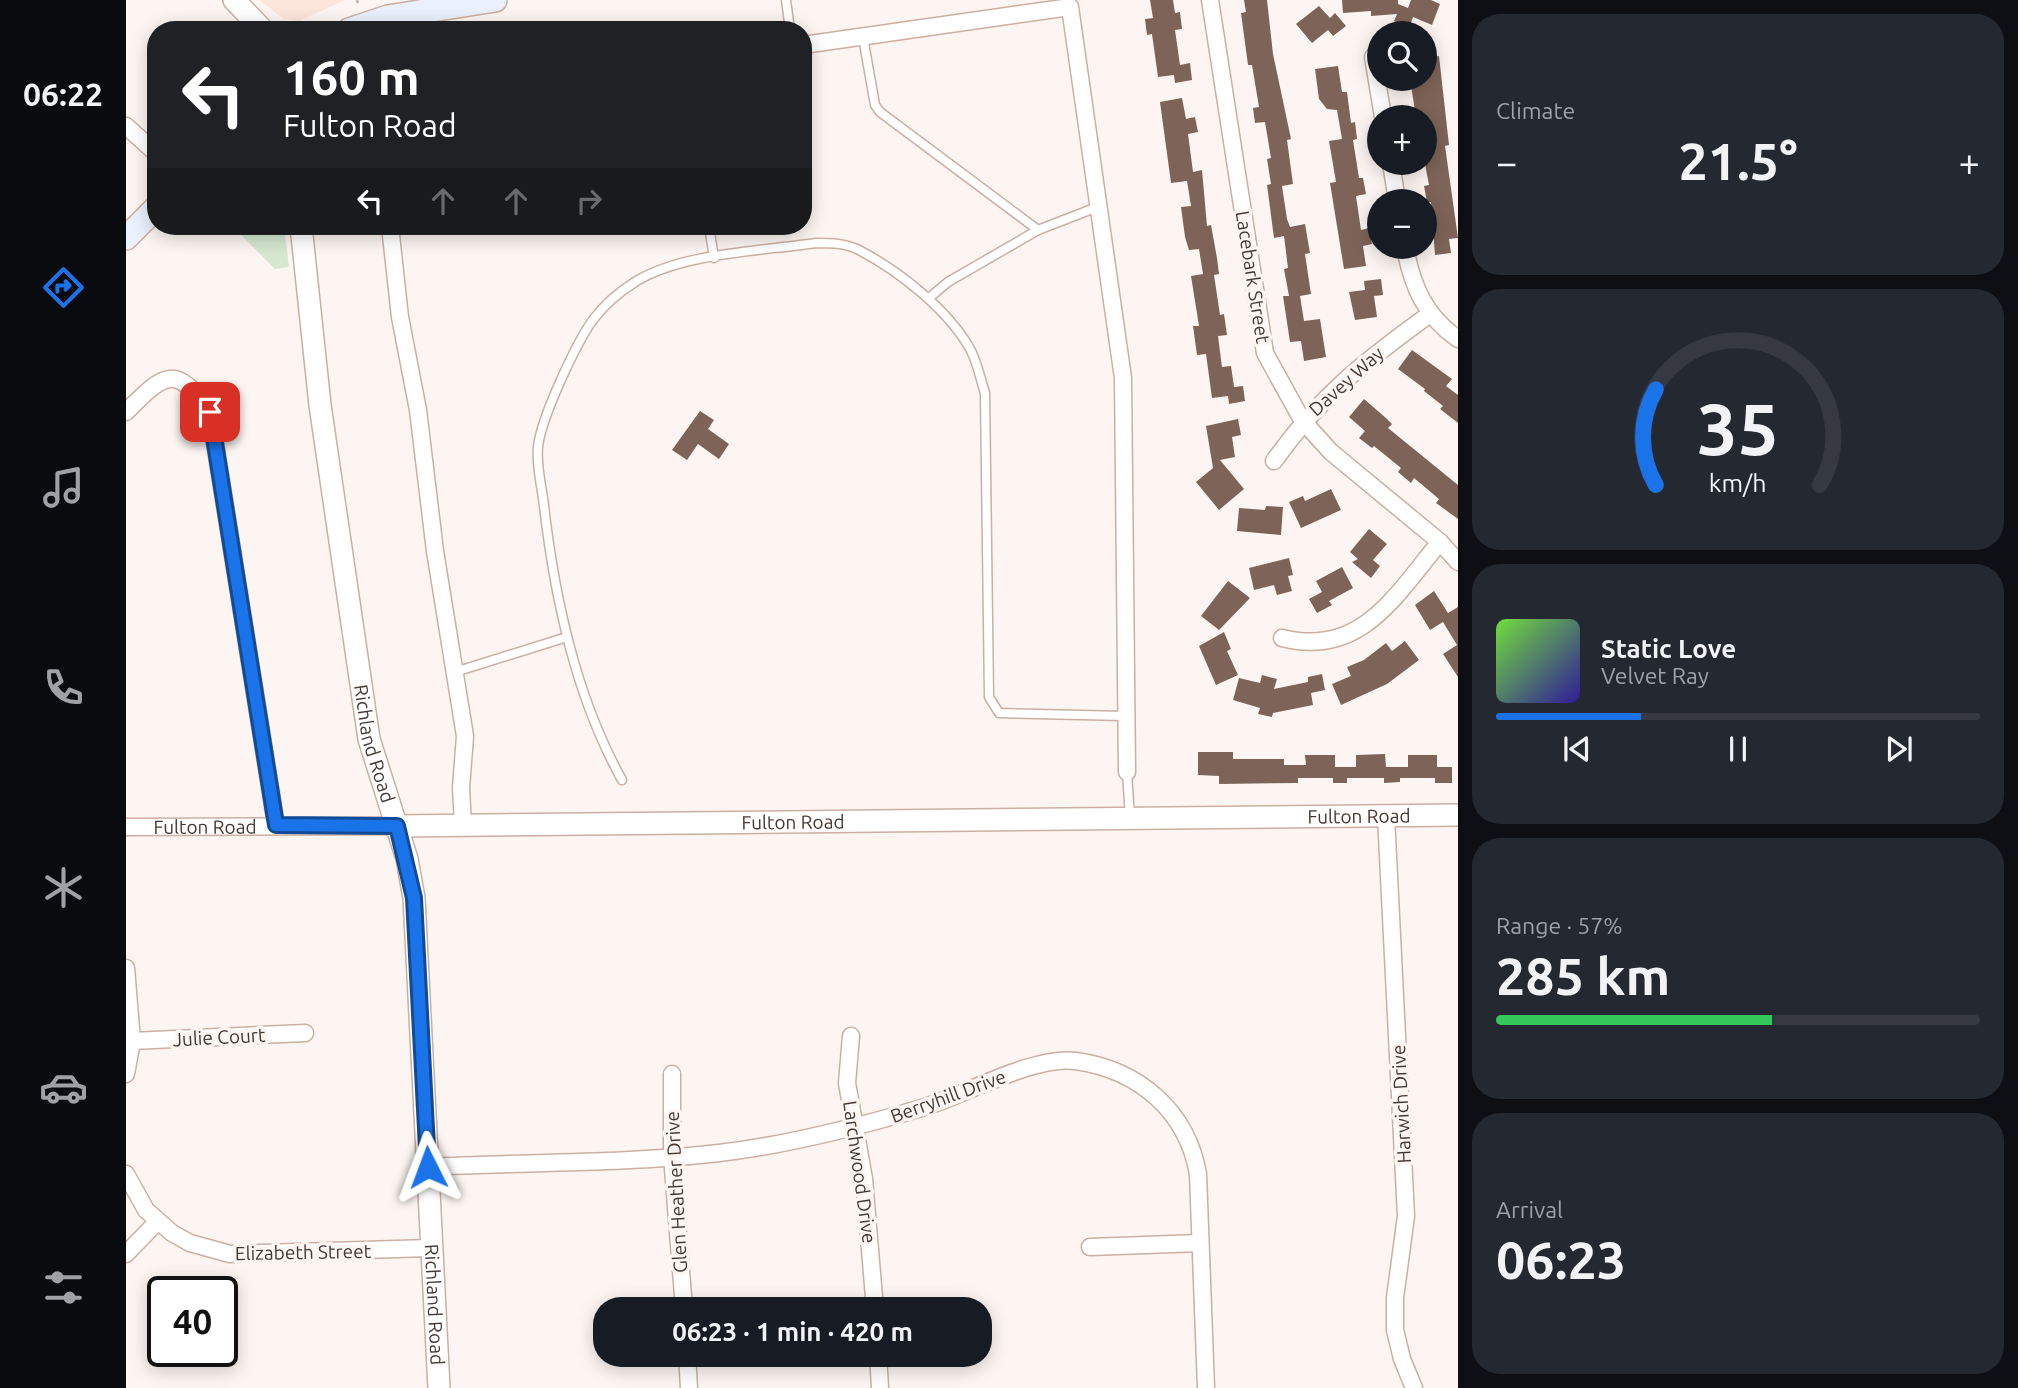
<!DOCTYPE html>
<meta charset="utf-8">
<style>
body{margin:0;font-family:Ubuntu,sans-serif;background:#242831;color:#f1f3f6;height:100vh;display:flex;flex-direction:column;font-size:26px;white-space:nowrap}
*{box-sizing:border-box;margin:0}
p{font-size:23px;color:#9ea1a6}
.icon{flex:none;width:38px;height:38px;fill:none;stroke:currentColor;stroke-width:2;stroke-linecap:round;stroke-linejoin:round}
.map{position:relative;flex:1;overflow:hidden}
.panel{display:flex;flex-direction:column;gap:14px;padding:14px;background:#0d0f14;width:560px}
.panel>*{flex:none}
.top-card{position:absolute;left:21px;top:21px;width:665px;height:214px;border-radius:28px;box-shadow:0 4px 18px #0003;background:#202124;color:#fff;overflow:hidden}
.buttons{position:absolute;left:1241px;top:21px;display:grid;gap:14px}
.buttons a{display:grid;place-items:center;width:70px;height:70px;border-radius:50%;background:#171b24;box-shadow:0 4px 18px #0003;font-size:35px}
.speed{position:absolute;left:21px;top:1276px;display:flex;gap:14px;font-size:35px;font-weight:700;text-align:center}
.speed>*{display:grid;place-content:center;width:91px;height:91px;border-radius:50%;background:#171b24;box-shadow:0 4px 18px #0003;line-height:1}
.speed .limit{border:4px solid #111;border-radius:10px;background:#fff;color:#111}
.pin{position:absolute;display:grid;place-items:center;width:60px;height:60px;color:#fff;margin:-30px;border-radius:14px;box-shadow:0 4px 10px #0006}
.me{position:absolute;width:77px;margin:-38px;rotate:357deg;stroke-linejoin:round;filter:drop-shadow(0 0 5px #0008)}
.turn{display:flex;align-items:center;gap:24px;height:147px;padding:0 21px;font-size:32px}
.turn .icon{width:91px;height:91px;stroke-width:2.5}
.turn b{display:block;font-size:49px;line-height:60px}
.lanes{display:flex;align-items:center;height:66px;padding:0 21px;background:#0003;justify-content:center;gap:35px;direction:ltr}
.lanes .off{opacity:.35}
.big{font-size:52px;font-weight:700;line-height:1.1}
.panel .card{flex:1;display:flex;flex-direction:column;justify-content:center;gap:10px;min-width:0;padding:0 24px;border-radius:28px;background:#242831}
.panel .dial{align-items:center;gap:0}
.dial svg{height:182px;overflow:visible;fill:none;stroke:#363941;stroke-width:7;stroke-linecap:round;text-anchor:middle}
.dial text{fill:#f1f3f6;stroke:none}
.song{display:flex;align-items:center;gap:21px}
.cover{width:84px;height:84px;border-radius:10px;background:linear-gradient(135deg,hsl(100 70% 55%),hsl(250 70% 35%))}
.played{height:7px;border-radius:4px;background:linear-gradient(90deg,#1a73e8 30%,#363941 30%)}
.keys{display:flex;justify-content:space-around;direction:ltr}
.heat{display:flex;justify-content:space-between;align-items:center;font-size:38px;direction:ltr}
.charge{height:10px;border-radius:5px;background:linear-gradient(90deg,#34c759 57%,#363941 0)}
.trip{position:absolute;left:467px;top:1297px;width:399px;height:70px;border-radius:28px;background:#171b24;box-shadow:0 4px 18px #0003;font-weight:700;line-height:70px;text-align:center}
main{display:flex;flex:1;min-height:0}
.dock{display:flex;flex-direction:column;width:126px;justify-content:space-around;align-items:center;background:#090b0e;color:#9ea1a6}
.dock .icon{width:49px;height:49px}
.dock .on{color:#1a73e8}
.dock b{font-size:32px;color:#f1f3f6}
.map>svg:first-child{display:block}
.built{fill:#fce5db}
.green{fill:#d4e8d0}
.building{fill:#7e6458}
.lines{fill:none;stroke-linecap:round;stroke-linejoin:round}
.service-casing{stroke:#ccafa2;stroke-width:11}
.minor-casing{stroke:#ccafa2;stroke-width:19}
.tertiary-casing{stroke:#ccafa2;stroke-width:24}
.secondary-casing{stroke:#ccafa2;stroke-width:26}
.path{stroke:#bab1ae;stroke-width:2.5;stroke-dasharray:3.5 5;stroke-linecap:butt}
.service{stroke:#fff;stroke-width:8}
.minor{stroke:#fff;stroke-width:16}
.tertiary{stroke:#fff;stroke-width:21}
.secondary{stroke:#eaf1fc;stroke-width:23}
.route-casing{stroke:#114b97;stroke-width:18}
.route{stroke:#1a73e8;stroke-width:12}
.labels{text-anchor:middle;stroke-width:7;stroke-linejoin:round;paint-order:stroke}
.street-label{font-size:19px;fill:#453934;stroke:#fcf5f2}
</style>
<main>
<nav class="dock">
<b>06:22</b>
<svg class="icon on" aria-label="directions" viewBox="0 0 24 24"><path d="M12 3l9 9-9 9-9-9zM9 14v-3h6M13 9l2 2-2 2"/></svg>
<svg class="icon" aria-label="music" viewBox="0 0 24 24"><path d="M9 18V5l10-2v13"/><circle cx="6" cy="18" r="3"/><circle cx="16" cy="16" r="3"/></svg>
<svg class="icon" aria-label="phone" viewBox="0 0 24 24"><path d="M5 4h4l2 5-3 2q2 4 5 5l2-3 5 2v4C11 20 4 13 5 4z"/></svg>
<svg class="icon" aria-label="climate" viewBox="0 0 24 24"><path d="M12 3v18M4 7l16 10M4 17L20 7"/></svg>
<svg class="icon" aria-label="car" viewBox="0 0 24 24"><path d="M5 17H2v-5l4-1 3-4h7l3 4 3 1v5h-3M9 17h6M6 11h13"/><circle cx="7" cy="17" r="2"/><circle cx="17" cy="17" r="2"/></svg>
<svg class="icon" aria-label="filters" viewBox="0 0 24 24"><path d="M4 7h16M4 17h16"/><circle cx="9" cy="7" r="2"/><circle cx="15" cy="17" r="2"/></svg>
</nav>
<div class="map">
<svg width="1332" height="1388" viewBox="0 0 1332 1388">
<rect width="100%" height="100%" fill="#fcf5f2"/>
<!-- built -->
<polygon class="built" points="133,0 219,0 173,21 158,19"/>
<!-- green -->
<polygon class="green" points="106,226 158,226 163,267 149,269"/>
<!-- building -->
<g class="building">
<polygon points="1024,0 1047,0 1049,13 1054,12 1056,29 1049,30 1054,65 1064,63 1066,80 1049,83 1048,75 1032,77 1026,34 1021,35 1019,19 1027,18"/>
<polygon points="1118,0 1141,0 1147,54 1165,139 1161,140 1167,184 1156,186 1161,219 1164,227 1179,224 1184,253 1179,254 1185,294 1174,296 1178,321 1194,319 1200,357 1178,361 1175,341 1164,342 1157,296 1163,296 1158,269 1162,268 1158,236 1148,238 1141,185 1145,184 1141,159 1145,158 1139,122 1129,123 1127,108 1133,107 1126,65 1122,65 1115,13 1120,12"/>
<polygon points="1216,0 1272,0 1272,4 1282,8 1285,0 1305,0 1314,4 1306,25 1287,17 1283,28 1268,21 1271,14 1245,16 1245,11 1217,13"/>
<polygon points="1193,6 1204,18 1209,13 1220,26 1207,36 1202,30 1186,43 1170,24"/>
<polygon points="1313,56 1323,145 1319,146 1332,238 1323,239 1325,253 1309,255 1305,202 1301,202 1298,186 1303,185 1298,159 1303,159 1298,117 1290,117 1284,79 1298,79 1298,58"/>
<polygon points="1212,66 1216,92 1221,92 1225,123 1229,122 1231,139 1227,140 1233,178 1237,178 1240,194 1230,196 1235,230 1243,228 1246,244 1237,246 1240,266 1218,269 1204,183 1210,182 1203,141 1216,139 1211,110 1201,109 1193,99 1189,69"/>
<polygon points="1056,98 1060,119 1069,117 1072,132 1062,134 1067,172 1076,170 1081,226 1085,225 1091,258 1093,274 1088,275 1094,315 1098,314 1101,335 1092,336 1096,367 1105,366 1108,387 1117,386 1119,401 1103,404 1102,396 1086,398 1080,354 1071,355 1067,326 1073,326 1065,276 1077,274 1073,249 1063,250 1059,237 1055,207 1065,206 1061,181 1045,183 1034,102"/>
<polygon points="1255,279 1257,295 1248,296 1251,317 1229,320 1223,292 1239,290 1238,281"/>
<polygon points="1286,350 1326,379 1320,386 1332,395 1332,423 1314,409 1317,406 1298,391 1299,389 1272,369"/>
<polygon points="1238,399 1260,418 1266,424 1262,428 1332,485 1332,519 1310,503 1313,499 1288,478 1285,483 1272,472 1275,468 1248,446 1246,448 1233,438 1239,431 1223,417"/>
<polygon points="574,411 588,420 582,429 603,444 593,459 572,444 561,460 546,450"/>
<polygon points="1112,419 1115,435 1106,437 1109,457 1094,460 1118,489 1093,510 1070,482 1087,468 1080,426"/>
<polygon points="1205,489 1215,510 1175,528 1163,502 1177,496 1179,501"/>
<polygon points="1140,506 1157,507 1155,535 1111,531 1113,508 1139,510"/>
<polygon points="1243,529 1261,544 1247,560 1254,566 1245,578 1226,562 1232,559 1224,552"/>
<polygon points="1163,558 1167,575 1162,576 1166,591 1151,595 1148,585 1128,590 1123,568"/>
<polygon points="1216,567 1227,588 1203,601 1206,605 1191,613 1183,599 1196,592 1190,581"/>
<polygon points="1102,581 1124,598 1093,630 1075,616"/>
<polygon points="1308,591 1322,613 1332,607 1332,677 1317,654 1331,645 1317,622 1304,630 1289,605"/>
<polygon points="1098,632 1105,649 1101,651 1112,675 1090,685 1073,646"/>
<polygon points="1279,641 1293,660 1261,684 1215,705 1206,684 1225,676 1221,667 1238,660 1260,643 1266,651"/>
<polygon points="1196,674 1199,690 1185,693 1187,705 1147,713 1146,717 1132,714 1134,708 1107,700 1113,678 1134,683 1136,675 1151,679 1148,689 1182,682 1182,677"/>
<polygon points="1072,752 1107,752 1107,759 1158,759 1158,765 1180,765 1179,755 1209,755 1209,767 1230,767 1230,755 1259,754 1260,767 1282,767 1282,755 1311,755 1311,767 1326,767 1326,783 1309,783 1309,778 1274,778 1274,782 1258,783 1258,778 1221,778 1221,783 1207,783 1207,778 1172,778 1172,783 1093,784 1093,776 1072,775"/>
</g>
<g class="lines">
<defs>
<g id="service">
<polyline points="660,0 664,30"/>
<polyline points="737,37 749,105 754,112 912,230 974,206"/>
<polyline points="583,226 588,258"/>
<polyline points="803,298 822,282 912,230"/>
<polyline points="329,672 441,637"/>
<polyline points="1001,772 1004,818"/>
<path d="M496 780C450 697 429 600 418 506 416 487 410 466 412 447 415 418 449 346 466 321 478 305 493 292 509 282 555 253 636 251 690 243 705 243 719 243 733 250 773 271 820 308 843 347 851 360 854 378 859 393L863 697 873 713 998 716"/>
</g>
<g id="minor">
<polyline points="1084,0 1139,353 1176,420 1205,452 1314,542 1332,562"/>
<polyline points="677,45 944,7 997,378 1001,772"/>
<polyline points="1247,57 1257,117"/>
<polyline points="0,126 30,153"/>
<polyline points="1265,163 1271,201"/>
<polyline points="264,226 274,317 292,410 309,551 339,736 335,788 337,825"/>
<path d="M1279 247C1286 286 1299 316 1332 339"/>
<path d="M0 412C38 374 49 362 84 412L150 825"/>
<path d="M1148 461C1195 395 1239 361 1304 314"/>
<path d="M1156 638C1236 658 1270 594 1314 542"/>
<polyline points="1260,816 1280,1216 1269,1298 1269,1330 1276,1359 1288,1388"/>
<path id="s1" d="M0 827 271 826"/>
<polyline points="0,968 6,1041 0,1074"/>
<polyline points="725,1036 721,1083 738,1179 749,1309"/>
<polyline points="6,1041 179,1033"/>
<polyline points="546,1074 546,1156 558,1309"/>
<path d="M302 1167C398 1162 497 1164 593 1153 663 1145 732 1127 799 1107 841 1094 909 1055 950 1061 1013 1070 1061 1111 1072 1174L1080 1388"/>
<polyline points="0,1174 20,1210 46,1233 64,1243 104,1254 304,1248"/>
<polyline points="964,1247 1074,1243"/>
<polyline points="0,1254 32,1221"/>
<polyline points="561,1354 563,1388"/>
<polyline points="752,1354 754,1388"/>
</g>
<g id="tertiary">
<polyline points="108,0 137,30"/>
<path id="s2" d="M175 226 194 405 243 739 281 859 288 898 313 1388"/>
<path id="s3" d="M271 826 1332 815"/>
</g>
<g id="secondary">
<polyline points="223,30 262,17 369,0"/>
<polyline points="0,238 30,208"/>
</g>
</defs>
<!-- service casing -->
<use href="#service" class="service-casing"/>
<!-- minor casing -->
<use href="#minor" class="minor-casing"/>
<!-- tertiary casing -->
<use href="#tertiary" class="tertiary-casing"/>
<!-- secondary casing -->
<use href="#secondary" class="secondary-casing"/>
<!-- path -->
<polyline class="path" points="231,0 232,3"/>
<!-- service -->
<use href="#service" class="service"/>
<!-- minor -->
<use href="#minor" class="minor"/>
<!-- tertiary -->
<use href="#tertiary" class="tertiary"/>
<!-- secondary -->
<use href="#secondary" class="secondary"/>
</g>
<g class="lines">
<defs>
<polyline id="route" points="84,412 150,825 271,826 288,898 302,1167"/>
</defs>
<!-- route casing -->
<use href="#route" class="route-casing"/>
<!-- route -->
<use href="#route" class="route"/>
</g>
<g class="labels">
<!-- street labels -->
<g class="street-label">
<text transform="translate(1127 277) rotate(81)" y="7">Lacebark Street</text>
<text transform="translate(1220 381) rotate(-42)" y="7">Davey Way</text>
<text dy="7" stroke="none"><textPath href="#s2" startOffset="523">Richland Road</textPath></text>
<text dy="7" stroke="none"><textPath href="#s3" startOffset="962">Fulton Road</textPath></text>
<text dy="7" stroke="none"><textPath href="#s3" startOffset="396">Fulton Road</textPath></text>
<text dy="7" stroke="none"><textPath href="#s1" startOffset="79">Fulton Road</textPath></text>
<text transform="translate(93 1037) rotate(-3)" y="7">Julie Court</text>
<text transform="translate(822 1096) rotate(-20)" y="7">Berryhill Drive</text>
<text transform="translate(1275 1104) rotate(-93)" y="7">Harwich Drive</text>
<text transform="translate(734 1172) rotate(82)" y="7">Larchwood Drive</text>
<text transform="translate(550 1192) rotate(-93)" y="7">Glen Heather Drive</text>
<text transform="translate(177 1252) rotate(-1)" y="7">Elizabeth Street</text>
<text dy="7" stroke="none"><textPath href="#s2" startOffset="1090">Richland Road</textPath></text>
</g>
</g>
</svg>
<div class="buttons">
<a><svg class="icon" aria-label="search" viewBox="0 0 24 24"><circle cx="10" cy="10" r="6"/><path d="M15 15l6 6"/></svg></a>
<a>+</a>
<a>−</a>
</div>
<div class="speed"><div class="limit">40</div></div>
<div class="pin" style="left:84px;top:412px;background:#d93025"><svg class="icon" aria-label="arrive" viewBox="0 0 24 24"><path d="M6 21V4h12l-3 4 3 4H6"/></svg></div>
<svg class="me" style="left:302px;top:1167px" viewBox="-20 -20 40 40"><path d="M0-17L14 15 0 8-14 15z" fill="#1a73e8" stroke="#fff" stroke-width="4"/></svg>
<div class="trip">06:23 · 1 min · 420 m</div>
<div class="top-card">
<div class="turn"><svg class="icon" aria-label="left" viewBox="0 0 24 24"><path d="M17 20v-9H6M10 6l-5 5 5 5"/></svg><div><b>160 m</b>Fulton Road</div></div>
<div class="lanes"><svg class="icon" aria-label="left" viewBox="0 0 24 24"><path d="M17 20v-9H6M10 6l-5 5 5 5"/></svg><svg class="icon off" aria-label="ahead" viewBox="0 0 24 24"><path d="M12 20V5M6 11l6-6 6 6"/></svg><svg class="icon off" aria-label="ahead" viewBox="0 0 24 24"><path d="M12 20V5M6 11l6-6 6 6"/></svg><svg class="icon off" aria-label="right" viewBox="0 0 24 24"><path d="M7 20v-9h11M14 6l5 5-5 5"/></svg></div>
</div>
</div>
<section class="panel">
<div class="card"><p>Climate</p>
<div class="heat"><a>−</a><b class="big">21.5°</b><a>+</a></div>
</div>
<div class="card dial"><svg viewBox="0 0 100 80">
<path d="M14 69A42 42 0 1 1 86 69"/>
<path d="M14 69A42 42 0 0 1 14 27" stroke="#1a73e8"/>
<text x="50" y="56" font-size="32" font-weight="700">35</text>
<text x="50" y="72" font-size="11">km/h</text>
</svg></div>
<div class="card">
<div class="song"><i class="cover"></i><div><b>Static Love</b><p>Velvet Ray</p></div></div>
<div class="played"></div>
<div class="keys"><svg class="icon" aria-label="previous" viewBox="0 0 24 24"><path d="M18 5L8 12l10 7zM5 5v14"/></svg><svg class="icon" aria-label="pause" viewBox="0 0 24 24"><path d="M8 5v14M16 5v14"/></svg><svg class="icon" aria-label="next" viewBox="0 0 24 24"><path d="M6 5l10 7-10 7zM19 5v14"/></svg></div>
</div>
<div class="card"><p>Range · 57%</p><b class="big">285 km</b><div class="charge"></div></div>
<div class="card"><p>Arrival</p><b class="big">06:23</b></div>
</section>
</main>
